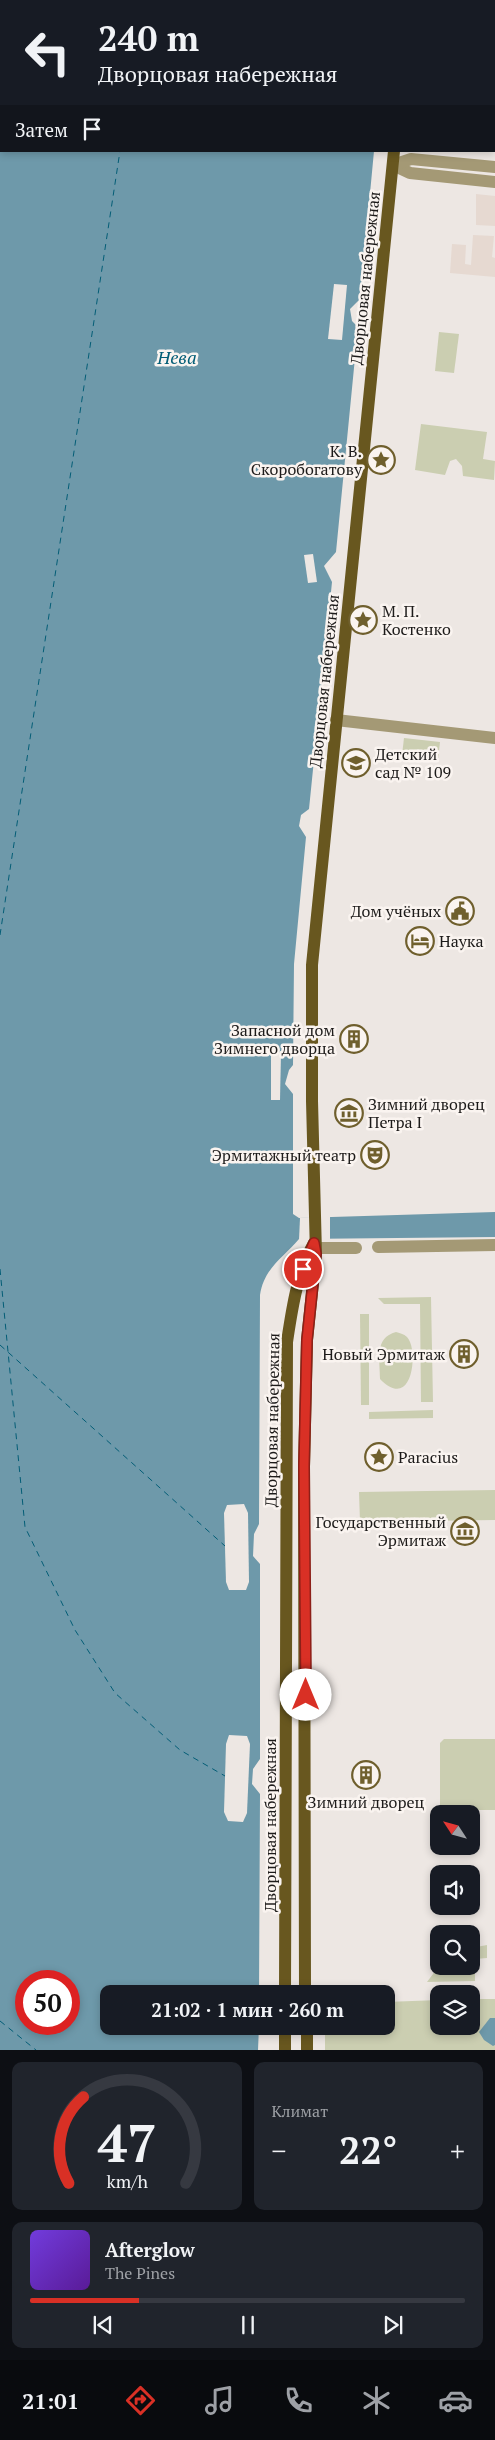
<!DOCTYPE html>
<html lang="ru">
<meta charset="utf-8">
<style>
body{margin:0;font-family:"PT Serif",serif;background:#20242c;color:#f1f3f6;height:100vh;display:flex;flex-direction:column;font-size:19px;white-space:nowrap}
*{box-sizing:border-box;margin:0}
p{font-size:16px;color:#9ea1a6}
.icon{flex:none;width:28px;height:28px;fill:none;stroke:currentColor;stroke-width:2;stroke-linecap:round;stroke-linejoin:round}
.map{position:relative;height:2050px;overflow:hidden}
.details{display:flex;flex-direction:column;gap:12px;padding:12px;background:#0d0f14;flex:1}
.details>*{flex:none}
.banner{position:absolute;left:0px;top:0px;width:495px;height:152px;box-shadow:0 2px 8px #0003;background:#171b24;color:#f1f3f6;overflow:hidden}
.needle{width:32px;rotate:306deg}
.tools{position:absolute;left:430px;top:1805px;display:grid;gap:10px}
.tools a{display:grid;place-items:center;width:50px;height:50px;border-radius:10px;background:#171b24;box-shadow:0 2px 8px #0003;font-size:25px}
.speed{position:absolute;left:15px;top:1970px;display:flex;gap:10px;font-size:25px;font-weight:700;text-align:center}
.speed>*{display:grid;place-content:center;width:65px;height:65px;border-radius:50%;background:#171b24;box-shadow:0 2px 8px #0003;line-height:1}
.speed .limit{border:8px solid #d22;background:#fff;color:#111}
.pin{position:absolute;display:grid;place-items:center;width:42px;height:42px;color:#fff;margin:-21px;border:2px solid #fff;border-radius:50%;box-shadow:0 1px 5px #0007}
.me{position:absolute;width:55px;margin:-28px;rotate:0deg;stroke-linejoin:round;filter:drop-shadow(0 0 4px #0008)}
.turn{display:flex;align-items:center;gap:18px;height:105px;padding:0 15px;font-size:22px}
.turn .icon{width:65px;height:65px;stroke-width:2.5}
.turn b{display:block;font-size:35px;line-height:42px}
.then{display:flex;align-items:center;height:48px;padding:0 15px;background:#0003;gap:10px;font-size:19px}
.big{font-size:38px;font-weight:600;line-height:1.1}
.details .widget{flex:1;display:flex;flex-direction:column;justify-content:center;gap:8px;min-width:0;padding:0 18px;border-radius:10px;background:#20242c}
.details .dial{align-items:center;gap:0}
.dial svg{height:130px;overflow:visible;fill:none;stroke:#363941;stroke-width:7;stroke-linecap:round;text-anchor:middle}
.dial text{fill:#f1f3f6;stroke:none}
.song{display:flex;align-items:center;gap:15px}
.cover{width:60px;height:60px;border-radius:8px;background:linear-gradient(135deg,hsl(260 70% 55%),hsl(270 70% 35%))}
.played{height:5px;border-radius:2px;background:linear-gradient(90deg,#d93025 25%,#363941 25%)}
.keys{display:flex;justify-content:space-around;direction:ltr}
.heat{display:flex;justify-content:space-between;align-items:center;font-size:28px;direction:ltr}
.details .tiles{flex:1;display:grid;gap:12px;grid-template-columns:1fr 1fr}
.widget:last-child{grid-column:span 2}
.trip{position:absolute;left:100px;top:1985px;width:295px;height:50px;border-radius:10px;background:#171b24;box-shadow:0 2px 8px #0003;font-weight:600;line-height:50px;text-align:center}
.dock{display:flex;height:80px;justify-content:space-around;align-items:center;background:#090b0e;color:#9ea1a6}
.dock .icon{width:35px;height:35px}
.dock .current{color:#d93025}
.dock b{font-size:22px;color:#f1f3f6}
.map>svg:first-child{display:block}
.built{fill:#e6d9d1}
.green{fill:#cbceb1}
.water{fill:#6e99aa;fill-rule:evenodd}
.pier{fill:#ede7e3}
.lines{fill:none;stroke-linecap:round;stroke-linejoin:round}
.ferry{stroke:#035d76;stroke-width:1;stroke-dasharray:6 5;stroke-linecap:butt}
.minor{stroke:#a49975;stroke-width:12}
.major{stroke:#68571f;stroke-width:12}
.route-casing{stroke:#8d1f18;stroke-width:12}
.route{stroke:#d93025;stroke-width:9}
.labels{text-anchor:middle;stroke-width:5;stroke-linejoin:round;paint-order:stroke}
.street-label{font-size:16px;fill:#1d1b1a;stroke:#faf4f0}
.poi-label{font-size:16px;fill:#1d1b1a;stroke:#faf4f0;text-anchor:end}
.water-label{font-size:18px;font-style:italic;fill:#035d76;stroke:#faf4f0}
</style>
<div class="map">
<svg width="495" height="2050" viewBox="0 0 495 2050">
<rect width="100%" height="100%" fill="#ede7e3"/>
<!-- built -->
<g class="built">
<polygon points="476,194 495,196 495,226 476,225"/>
<polygon points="473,235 494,236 492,257 495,258 495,277 450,273 452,244 466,245 465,264 471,265"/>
</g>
<!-- green -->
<g class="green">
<polygon points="439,332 459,334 454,373 435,371"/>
<polygon points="421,424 487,432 483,459 495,461 494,480 463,476 462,466 456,459 450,461 445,475 415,470"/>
<polygon points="404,738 440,742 438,760 402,755"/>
<polygon points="431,1297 433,1402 421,1402 420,1304 384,1304 378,1298"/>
<polygon points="360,1314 369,1314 369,1405 361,1405"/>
<path d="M396 1332C399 1333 404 1334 407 1337 419 1349 413 1413 380 1379 380 1359 374 1338 396 1332Z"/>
<polygon points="433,1410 433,1418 369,1419 369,1412"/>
<polygon points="495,1490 495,1520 360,1522 359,1492"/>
<polygon points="444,1739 495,1739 495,1810 444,1810 440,1807 440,1743"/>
<polygon points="487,1945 487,1958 475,1959 475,1981 427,1982 439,1966 471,1966 471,1948"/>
<polygon points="471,1999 495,1999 495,2050 325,2050 325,2026 386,2026 386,2002 439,2000 439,2026 471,2026"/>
</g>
<!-- water -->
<g class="water">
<path d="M0 0H390L1 1V151H374L360 299 350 309 352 321 358 327 336 552 324 566 332 582 309 809 301 815 299 826 306 837 294 964 293 1065 289 1070 285 1084 293 1094V1214L299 1218 495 1212V1237L299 1239C283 1258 264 1268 260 1295L259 1524 254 1534 253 1556 260 1564V1759L253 1769 252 1784 260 1794 259 1994H109V2026H259L258 2050H0ZM26 1981H69V2024H26Z"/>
<polygon points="490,2018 495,2018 495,2045 493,2046 484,2040 479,2032"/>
</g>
<!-- pier -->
<g class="pier">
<polygon points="334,284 347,285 342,340 328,339"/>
<polygon points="313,554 317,582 308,583 304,555"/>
<polygon points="271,1053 281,1053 280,1100 271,1100"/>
<polygon points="330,1215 330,1241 299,1240 300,1218"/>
<polygon points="244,1504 248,1513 249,1582 246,1590 229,1590 226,1582 224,1513 227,1505"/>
<polygon points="229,1735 247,1736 250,1744 247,1813 243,1822 228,1821 224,1812 226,1744"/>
</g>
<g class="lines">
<!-- ferry -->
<g class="ferry">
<polyline points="143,1 143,0"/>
<polyline points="0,935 120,151"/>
<polyline points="0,1269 25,1527 75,1630 115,1693 180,1750 225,1776"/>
<polyline points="0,1345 225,1546"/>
<polyline points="0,2021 36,2050"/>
</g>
<!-- minor -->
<g class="minor">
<polyline points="393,165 410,173 495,182"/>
<polyline points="393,165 411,159 495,167"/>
<polyline points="336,720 495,738"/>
<polyline points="378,1247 495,1245"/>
<polyline points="316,1248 356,1248"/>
</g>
<!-- major -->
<g class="major">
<polyline points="409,1 409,0"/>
<path d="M285 1994 287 1342C292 1309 297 1273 314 1243"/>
<polyline points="305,1994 304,1467 307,1340 316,1254 312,1101 312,965 394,151"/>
<polyline points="285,2050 285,2026"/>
<polyline points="307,2050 307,2026"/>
</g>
</g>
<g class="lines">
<defs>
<polyline id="route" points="303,1269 314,1243 316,1254 307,1340 304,1466 306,1695"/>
</defs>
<!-- route casing -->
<use href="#route" class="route-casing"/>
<!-- route -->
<use href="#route" class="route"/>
</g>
<!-- icons -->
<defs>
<symbol id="sight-ring" viewBox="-11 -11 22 22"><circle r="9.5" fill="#faf4f0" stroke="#6f5f2d" stroke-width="1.5"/><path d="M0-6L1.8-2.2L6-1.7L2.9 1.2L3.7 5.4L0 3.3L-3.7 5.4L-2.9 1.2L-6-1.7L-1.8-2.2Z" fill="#6f5f2d"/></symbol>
<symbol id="school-ring" viewBox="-11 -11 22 22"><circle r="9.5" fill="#faf4f0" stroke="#6f5f2d" stroke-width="1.5"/><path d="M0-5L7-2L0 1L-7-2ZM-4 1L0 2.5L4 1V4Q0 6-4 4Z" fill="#6f5f2d"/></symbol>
<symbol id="civic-ring" viewBox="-11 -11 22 22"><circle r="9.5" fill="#faf4f0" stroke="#6f5f2d" stroke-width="1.5"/><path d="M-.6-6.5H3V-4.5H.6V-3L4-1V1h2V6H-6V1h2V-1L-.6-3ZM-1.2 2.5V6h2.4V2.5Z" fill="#6f5f2d"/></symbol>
<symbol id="hotel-ring" viewBox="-11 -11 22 22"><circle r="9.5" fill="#faf4f0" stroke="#6f5f2d" stroke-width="1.5"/><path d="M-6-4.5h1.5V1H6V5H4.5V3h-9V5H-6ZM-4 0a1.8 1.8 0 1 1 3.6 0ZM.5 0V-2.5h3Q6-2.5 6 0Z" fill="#6f5f2d"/></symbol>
<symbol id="building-ring" viewBox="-11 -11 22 22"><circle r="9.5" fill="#faf4f0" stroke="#6f5f2d" stroke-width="1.5"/><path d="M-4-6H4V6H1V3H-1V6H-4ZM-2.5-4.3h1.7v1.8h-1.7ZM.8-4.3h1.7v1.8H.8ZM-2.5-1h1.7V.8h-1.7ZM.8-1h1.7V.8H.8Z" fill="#6f5f2d"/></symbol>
<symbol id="museum-ring" viewBox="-11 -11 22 22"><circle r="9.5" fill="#faf4f0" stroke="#6f5f2d" stroke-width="1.5"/><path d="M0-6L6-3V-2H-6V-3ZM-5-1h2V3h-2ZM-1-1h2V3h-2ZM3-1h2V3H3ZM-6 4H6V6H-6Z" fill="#6f5f2d"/></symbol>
<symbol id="theatre-ring" viewBox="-11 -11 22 22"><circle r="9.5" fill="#faf4f0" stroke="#6f5f2d" stroke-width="1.5"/><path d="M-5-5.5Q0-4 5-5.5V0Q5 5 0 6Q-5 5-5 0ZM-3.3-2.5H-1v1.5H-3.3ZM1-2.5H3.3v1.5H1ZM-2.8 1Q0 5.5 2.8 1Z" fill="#6f5f2d"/></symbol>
</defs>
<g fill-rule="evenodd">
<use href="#sight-ring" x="365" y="444" width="32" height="32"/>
<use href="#sight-ring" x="347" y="604" width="32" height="32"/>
<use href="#school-ring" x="340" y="747" width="32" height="32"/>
<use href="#civic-ring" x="444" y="895" width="32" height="32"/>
<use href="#hotel-ring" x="404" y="925" width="32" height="32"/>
<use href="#building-ring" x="338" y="1023" width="32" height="32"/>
<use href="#museum-ring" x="333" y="1097" width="32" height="32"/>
<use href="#theatre-ring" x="359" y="1139" width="32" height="32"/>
<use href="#building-ring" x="448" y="1338" width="32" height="32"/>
<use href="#sight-ring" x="363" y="1441" width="32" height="32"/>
<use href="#museum-ring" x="449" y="1515" width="32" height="32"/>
<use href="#building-ring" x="350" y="1759" width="32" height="32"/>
</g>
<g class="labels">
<!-- street labels -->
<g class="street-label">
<text transform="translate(365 278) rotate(-84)" y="6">Дворцовая набережная</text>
<text transform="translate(324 681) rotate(-84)" y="6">Дворцовая набережная</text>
<text transform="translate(272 1420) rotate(-89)" y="6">Дворцовая набережная</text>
<text transform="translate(270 1825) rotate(-90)" y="6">Дворцовая набережная</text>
</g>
<!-- poi labels -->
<g class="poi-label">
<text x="362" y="457">К. В.<tspan x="362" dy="18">Скоробогатову</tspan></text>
<text x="382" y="617" text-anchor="start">М. П.<tspan x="382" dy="18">Костенко</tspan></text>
<text x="375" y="760" text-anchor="start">Детский<tspan x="375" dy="18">сад № 109</tspan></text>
<text x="441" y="917">Дом учёных</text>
<text x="439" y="947" text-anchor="start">Наука</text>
<text x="335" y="1036">Запасной дом<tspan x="335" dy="18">Зимнего дворца</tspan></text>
<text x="368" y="1110" text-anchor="start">Зимний дворец<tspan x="368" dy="18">Петра I</tspan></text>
<text x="356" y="1161">Эрмитажный театр</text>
<text x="445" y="1360">Новый Эрмитаж</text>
<text x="398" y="1463" text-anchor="start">Paracius</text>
<text x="446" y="1528">Государственный<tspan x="446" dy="18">Эрмитаж</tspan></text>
<text x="366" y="1808" text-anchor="middle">Зимний дворец</text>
</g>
<!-- water labels -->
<g class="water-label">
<text x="177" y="364">Нева</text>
</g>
</g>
</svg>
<div class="tools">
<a><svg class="needle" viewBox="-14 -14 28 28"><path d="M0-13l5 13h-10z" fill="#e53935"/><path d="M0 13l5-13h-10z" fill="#9ea1a6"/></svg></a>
<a><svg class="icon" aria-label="sound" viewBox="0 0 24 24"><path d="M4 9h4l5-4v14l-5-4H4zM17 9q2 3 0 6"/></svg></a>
<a><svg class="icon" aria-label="search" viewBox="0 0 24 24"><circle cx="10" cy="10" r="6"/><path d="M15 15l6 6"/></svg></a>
<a><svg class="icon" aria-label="layers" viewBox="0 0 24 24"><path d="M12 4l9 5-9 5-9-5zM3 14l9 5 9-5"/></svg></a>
</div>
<div class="speed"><div class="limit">50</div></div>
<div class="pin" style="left:303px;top:1269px;background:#d93025"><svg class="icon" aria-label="arrive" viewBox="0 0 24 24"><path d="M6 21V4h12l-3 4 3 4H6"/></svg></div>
<svg class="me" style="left:306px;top:1695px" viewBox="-20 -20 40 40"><circle r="19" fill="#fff"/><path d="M0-13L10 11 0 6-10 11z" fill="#d93025"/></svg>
<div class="trip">21:02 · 1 мин · 260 m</div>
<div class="banner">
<div class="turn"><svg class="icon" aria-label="left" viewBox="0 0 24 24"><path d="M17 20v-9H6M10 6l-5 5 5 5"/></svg><div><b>240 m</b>Дворцовая набережная</div></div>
<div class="then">Затем<svg class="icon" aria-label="arrive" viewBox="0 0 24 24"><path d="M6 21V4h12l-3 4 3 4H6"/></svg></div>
</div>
</div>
<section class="details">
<div class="tiles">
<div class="widget dial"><svg viewBox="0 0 100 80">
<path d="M14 69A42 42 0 1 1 86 69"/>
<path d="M14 69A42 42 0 0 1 23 16" stroke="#d93025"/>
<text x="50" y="56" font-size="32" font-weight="700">47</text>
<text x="50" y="72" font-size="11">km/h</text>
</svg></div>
<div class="widget"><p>Климат</p>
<div class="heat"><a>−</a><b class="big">22°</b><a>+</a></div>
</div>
<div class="widget">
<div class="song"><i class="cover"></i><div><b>Afterglow</b><p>The Pines</p></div></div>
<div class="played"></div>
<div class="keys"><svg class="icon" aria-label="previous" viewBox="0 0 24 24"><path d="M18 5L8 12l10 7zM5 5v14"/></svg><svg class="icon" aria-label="pause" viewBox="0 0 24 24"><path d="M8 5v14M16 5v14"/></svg><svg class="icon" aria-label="next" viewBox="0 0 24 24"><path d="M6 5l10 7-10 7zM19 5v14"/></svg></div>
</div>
</div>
</section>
<nav class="dock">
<b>21:01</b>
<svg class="icon current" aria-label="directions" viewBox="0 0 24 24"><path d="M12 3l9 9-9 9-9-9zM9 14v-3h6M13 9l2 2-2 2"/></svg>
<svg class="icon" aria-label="music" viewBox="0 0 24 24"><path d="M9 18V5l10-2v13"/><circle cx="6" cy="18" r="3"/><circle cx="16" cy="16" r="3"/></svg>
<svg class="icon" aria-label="phone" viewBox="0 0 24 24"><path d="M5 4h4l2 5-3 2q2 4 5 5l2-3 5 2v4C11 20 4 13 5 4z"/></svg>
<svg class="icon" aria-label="climate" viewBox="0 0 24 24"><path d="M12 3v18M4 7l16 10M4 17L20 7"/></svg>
<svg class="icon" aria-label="car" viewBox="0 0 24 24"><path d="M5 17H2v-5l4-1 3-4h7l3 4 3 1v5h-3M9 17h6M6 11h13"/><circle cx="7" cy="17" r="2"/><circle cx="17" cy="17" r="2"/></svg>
</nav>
